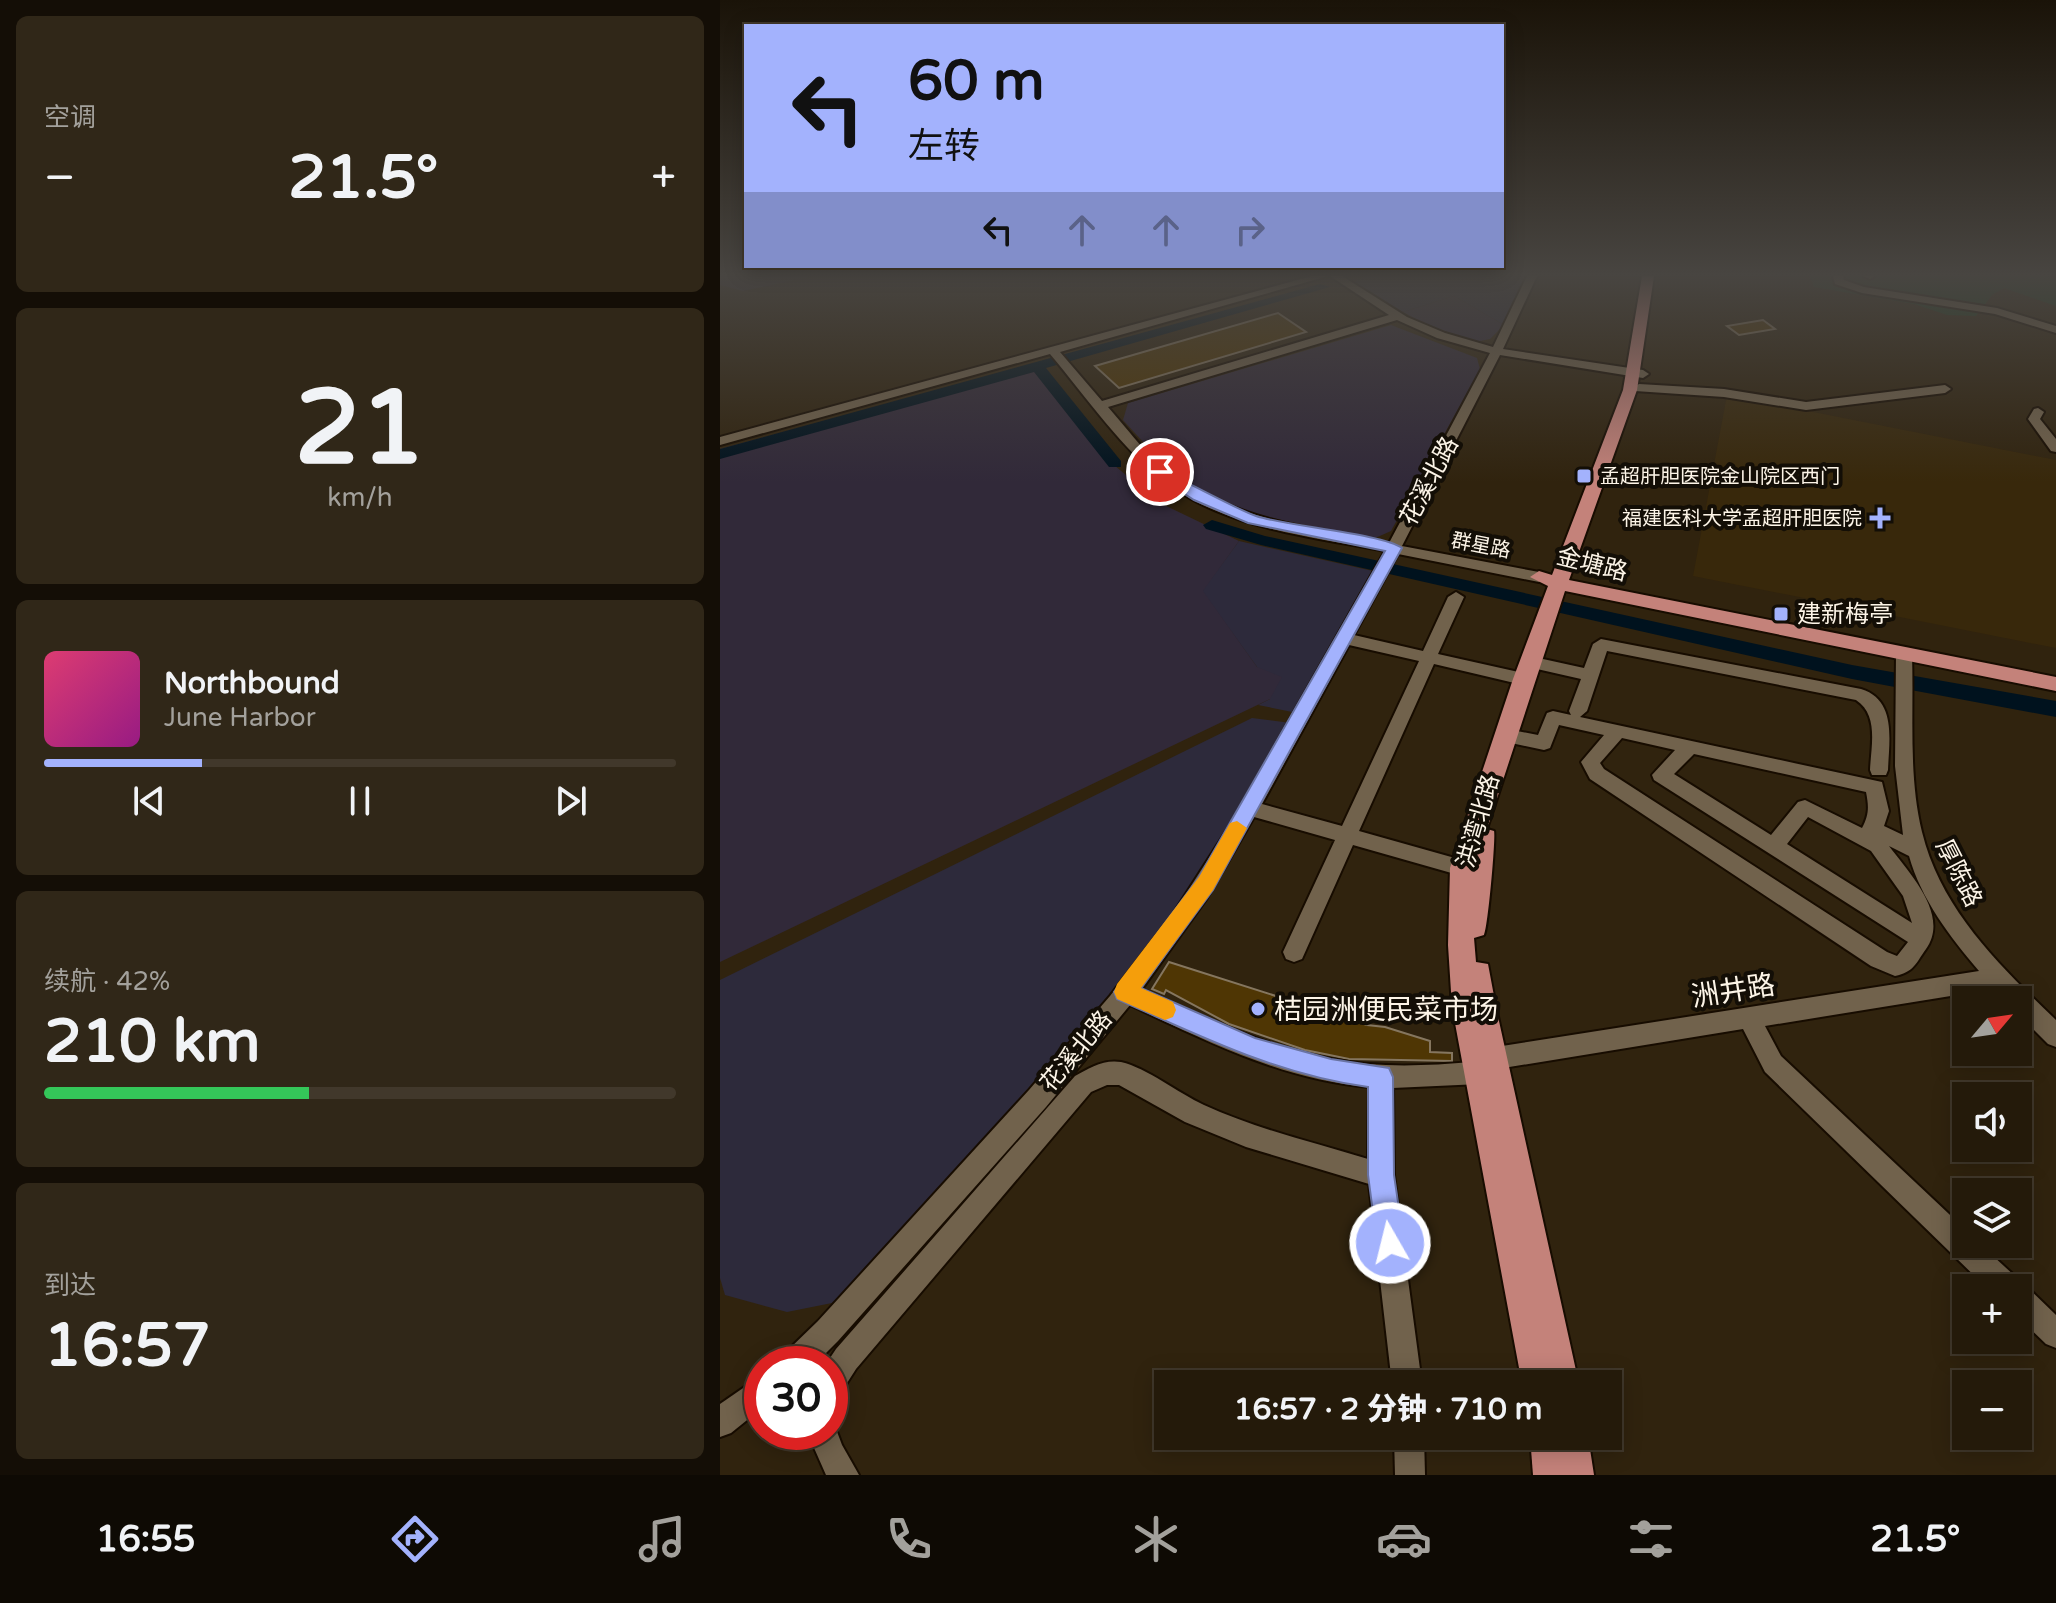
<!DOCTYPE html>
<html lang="zh">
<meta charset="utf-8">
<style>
body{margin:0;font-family:"Varela Round","Noto Sans SC",sans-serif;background:#302718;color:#f1f3f6;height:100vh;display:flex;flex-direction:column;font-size:30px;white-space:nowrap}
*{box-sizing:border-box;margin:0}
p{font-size:26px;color:#a3a19c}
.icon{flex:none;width:44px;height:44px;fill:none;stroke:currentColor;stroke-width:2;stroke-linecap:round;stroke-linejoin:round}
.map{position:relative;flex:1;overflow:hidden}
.sheet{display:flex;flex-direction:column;gap:16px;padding:16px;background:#140e06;width:720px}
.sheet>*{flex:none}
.banner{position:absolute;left:24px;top:24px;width:760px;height:244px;border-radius:0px;box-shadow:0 4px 20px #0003,0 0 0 2px #41382b;background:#a3b2fd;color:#111;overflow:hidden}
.needle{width:52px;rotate:61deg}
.controls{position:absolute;left:1232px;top:986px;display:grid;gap:16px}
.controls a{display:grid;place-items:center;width:80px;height:80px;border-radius:0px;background:#241a0a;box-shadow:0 4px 20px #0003,0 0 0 2px #41382b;font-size:40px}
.speed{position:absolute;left:24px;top:1346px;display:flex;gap:16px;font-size:40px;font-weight:700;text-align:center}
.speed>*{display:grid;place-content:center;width:104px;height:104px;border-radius:50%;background:#241a0a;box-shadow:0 4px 20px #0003,0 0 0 2px #41382b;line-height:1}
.speed .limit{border:12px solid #d22;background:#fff;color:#111}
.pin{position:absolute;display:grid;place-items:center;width:68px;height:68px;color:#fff;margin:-34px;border:4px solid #fff;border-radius:50%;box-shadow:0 2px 8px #0007}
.me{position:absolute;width:88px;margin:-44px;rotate:352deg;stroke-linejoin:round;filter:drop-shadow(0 0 6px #0008)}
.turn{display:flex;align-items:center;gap:28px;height:168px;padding:0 32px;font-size:36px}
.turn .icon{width:104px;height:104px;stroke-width:2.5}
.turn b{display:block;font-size:56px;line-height:68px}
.lanes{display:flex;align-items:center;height:76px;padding:0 32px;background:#0003;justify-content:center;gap:40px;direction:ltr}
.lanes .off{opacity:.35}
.big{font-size:60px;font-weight:800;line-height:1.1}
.sheet .widget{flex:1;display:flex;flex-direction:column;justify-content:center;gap:12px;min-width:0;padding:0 28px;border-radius:12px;background:#302718}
.sheet .dial{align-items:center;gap:0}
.dial b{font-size:104px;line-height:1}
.song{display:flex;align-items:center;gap:24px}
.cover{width:96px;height:96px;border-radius:12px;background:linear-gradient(135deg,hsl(340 70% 55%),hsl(310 70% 35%))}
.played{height:8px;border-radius:4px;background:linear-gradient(90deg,#a3b2fd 25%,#41382b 25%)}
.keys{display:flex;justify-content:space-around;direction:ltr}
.heat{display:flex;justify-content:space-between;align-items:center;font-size:44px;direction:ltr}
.charge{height:12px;border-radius:6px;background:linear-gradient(90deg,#34c759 42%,#41382b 0)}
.trip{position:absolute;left:434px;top:1370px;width:468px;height:80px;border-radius:0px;background:#241a0a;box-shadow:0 4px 20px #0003,0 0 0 2px #41382b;font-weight:800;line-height:80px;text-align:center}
.menu{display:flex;height:128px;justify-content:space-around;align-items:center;background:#0e0a04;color:#a3a19c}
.menu .icon{width:56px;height:56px}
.menu .current{color:#a3b2fd}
.menu b{font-size:36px;color:#f1f3f6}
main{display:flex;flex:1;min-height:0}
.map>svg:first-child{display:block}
.commercial{fill:#2d2a3b}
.industrial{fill:#312939}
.built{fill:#38280b}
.green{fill:#183b1d}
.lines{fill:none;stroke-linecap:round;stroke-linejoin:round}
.river{fill:#00121e;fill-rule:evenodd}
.building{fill:#4f3604;stroke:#85765f;stroke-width:2}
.minor-casing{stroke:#170c00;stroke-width:4}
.major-casing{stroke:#170c00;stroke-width:4}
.minor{fill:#71624c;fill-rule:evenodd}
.major{fill:#c4827a;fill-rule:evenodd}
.route{fill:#a3b2fd;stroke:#6a74a4;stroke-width:2}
.slow{fill:#f59e0b}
.poi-dot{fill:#a3b2fd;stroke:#130e06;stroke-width:3}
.labels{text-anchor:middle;stroke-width:8;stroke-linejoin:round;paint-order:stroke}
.far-poi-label{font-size:20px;fill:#fcf4e7;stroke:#130e06;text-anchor:start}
.far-street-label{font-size:20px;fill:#fcf4e7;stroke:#130e06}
.street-label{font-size:24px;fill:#fcf4e7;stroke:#130e06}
.poi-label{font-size:24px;fill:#fcf4e7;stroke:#130e06;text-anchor:start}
.near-street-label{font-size:28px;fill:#fcf4e7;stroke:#130e06}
.near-poi-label{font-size:28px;fill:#fcf4e7;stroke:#130e06;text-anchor:start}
</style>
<main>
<section class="sheet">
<div class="widget"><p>空调</p>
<div class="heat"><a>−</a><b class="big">21.5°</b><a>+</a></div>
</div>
<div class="widget dial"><b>21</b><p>km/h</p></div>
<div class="widget">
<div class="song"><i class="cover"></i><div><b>Northbound</b><p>June Harbor</p></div></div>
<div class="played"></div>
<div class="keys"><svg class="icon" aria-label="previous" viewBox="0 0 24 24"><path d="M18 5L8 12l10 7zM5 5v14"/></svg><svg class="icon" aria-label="pause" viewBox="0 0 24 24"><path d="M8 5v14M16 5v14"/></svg><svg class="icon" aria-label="next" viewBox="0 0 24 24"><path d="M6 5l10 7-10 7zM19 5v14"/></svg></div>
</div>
<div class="widget"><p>续航 · 42%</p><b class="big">210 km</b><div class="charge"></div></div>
<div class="widget"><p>到达</p><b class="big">16:57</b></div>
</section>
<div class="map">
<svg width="1336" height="1475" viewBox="0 0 1336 1475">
<rect width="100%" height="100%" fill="#30230e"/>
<!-- commercial -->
<g class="commercial">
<polygon points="645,276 806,276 784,325 734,296 683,312 634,282"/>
<polygon points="519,541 653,571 577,713 538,705 550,699 537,667 482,591"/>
<polygon points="532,718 571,723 469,893 398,987 148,1270 112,1303 67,1312 5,1295 0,1278 0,980"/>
</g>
<!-- industrial -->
<g class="industrial">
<polygon points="0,276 93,276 23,291 0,285"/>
<polygon points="734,296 784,325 770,339 755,342 709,326 683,312"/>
<polygon points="671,325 757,358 760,369 671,531 653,539 533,514 474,486 435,455 403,420 408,403"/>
<polygon points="305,367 314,368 394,465 438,502 519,541 483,591 537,667 562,677 550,699 0,962 0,449"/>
</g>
<!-- built -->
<polygon class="built" points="1007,395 1336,460 1336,648 973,576"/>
<!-- green -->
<polygon class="green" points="1090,276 1327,276 1336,279 1336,306 1284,288 1272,295 1256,316 1227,315 1194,304 1094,287"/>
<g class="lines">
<!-- river -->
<g class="river">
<polygon points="600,284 610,287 326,368 401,461 401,467 389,467 314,372 0,459 0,449"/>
<polygon points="492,520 545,536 1132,665 1336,701 1336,717 1132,679 541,545 486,529 483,525"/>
</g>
</g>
<!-- building -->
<g class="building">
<polygon points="558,313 586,332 399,388 375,366"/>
<polygon points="1043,320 1055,329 1019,335 1007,326"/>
<polygon points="449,962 647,1025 665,1027 710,1041 710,1052 732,1053 732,1061 629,1059 585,1050 509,1024 446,990 444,994 432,989"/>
</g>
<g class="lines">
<defs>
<g id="minor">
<path d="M592 276H608L340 352 382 401 669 315 610 276H622L687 317 725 333 773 347 807 276H817L783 349 923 370 929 374 923 378 780 355 682 546 819 572 827 577 819 582 678 554 634 635 703 651 728 597 736 592 744 597 718 654 803 673 811 679 803 685 714 664 639 831 749 862 752 868 749 874 742 876 633 845 582 959 574 962 566 959 563 952 615 840 534 817 487 898 422 989C483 1017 545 1047 611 1059 658 1068 705 1066 752 1062L755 1052 763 1049 1259 971C1230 937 1201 899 1189 856L1169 846C1190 874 1230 915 1206 949 1196 963 1194 972 1175 976L1151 966 870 779 861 762 884 735 839 725 830 748 824 750 791 743 788 738 797 731 818 735 827 713 833 711 851 715 849 711 861 679 817 669 815 665 817 661 823 659 864 668 873 644 881 639 1141 689C1177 700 1169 741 1168 770L1166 775H1152L1150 770C1151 746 1159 715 1136 700L887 651 867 711 860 717 1162 782 1169 811 1164 826 1183 835 1175 766 1176 654 1178 650H1190L1192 654C1194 713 1188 775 1202 832 1221 910 1281 967 1336 1020V1047L1328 1044 1298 1014V1000H1285L1274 989 1045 1026 1061 1056 1246 1230V1244H1260L1297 1278 1299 1285 1308 1288 1336 1315V1348L1326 1344 1298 1317V1288H1267L1045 1072 1023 1029 771 1070 768 1081 760 1084 673 1088 674 1175 702 1384H672L649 1184 526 1147 465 1122 399 1085H387L371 1092 136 1369 120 1394 110 1399V1364H106L116 1349 355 1076C369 1068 384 1059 401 1062 427 1068 458 1093 484 1105 536 1129 593 1142 648 1159L649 1087C564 1080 486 1041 410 1005L326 1107 118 1341 95 1364H60L64 1354 98 1321 309 1090 390 996 451 917 512 822 665 551C594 537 510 529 449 485 403 451 367 398 330 354L0 445V437ZM677 320 717 338 770 353 669 543C599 530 524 521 462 482 432 463 411 433 388 407ZM629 645 699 661 622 826 542 804ZM902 738 955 750 932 775 934 780 1188 942 1177 956 1167 952 884 769 880 763ZM974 754 1146 792C1149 807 1149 815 1142 828L1085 800 1078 802 1051 835 954 774ZM1088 817 1151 851 1183 896 1192 923 1067 844Z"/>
<polygon points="1113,276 1123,276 1124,280 1144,287 1277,308 1336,326 1336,333 1275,314 1142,293 1115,284"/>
<polygon points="1143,276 1155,276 1150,279"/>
<polygon points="919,384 1004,389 1086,402 1225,385 1231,389 1225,393 1086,410 1004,397 915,391 913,388"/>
<polygon points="1318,408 1324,412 1320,419 1336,439 1336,452 1331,451 1308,419 1314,409"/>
<polygon points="42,1375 42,1408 11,1433 0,1437 0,1404"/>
<polygon points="110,1420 113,1421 122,1445 139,1475 106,1475 87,1432 110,1432"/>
<polygon points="674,1436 704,1436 705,1475 675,1475"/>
</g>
<g id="major">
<path d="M922 276H934L917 390 849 580 1336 677V691L845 591 767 829 774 831C776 836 768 928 764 935L754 938 756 962 768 964 777 1012 859 1384H802L732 1007 728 945 730 868 793 679 828 586 810 577 819 571 832 575 903 390Z"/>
<polygon points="810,1436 868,1436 874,1475 813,1475"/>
</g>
</defs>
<!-- minor casing -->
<use href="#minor" class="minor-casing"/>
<!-- major casing -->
<use href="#major" class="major-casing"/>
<!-- minor -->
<use href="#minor" class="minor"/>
<!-- major -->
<use href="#major" class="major"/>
</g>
<!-- sky -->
<linearGradient id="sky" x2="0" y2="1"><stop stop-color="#1a1308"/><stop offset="0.57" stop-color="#484541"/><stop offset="1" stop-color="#484541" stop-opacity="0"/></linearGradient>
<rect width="1336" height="482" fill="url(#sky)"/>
<!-- route -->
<path class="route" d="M435 469C443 468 517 510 536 516 565 526 664 534 682 548L493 890 421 988 535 1038 611 1059 669 1068 673 1077 674 1175 684 1243 680 1252 670 1256 661 1252 657 1243 648 1175V1087C558 1075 480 1036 397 999L394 992 479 877 665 551 528 523 474 500 435 475Z"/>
<!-- slow -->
<polygon class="slow" points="517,821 527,828 493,890 421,988 453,1002 456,1010 453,1017 445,1020 397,999 394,992 397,984 479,877 510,823"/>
<!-- markers -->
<g class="poi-dot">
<rect x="856" y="468" width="16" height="16" rx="4"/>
<path d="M1156 506h8v8h8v8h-8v8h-8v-8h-8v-8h8z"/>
<rect x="1053" y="606" width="16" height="16" rx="4"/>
<circle cx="538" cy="1009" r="8"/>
</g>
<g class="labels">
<!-- far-poi labels -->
<g class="far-poi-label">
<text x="880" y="483">孟超肝胆医院金山院区西门</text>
<text x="1142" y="525" text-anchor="end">福建医科大学孟超肝胆医院</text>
</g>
<!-- far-street labels -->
<g class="far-street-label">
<text transform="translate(761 545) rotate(11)" y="7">群星路</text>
</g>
<!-- street labels -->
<g class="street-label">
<text transform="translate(709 481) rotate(-62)" y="8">花溪北路</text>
<text transform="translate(872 564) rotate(14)" y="8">金塘路</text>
<text transform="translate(758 821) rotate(-74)" y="8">洪湾北路</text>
<text transform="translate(1239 873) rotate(63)" y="8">厚陈路</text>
<text transform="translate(356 1051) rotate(-50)" y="8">花溪北路</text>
</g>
<!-- poi labels -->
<g class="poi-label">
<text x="1077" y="622">建新梅亭</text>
</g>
<!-- near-street labels -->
<g class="near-street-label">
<text transform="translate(1013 990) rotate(-9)" y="10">洲井路</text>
</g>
<!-- near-poi labels -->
<g class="near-poi-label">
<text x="554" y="1019">桔园洲便民菜市场</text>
</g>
</g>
</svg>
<div class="controls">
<a><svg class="needle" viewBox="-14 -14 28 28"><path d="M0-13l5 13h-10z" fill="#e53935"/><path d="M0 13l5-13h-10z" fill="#a3a19c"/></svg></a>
<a><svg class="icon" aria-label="sound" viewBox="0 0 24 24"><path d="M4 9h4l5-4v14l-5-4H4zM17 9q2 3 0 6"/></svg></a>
<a><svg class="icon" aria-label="layers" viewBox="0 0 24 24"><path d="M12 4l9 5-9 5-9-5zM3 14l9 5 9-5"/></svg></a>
<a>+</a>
<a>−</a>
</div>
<div class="speed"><div class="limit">30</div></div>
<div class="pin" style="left:440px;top:472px;background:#d93025"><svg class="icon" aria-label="arrive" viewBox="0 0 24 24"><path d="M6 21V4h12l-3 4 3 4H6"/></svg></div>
<svg class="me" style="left:670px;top:1243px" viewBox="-20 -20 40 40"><circle r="17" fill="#a3b2fd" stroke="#fff" stroke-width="3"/><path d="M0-11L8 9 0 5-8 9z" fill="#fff"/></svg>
<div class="trip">16:57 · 2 分钟 · 710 m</div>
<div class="banner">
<div class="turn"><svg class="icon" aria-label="left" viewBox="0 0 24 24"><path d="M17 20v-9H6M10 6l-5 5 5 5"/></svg><div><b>60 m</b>左转</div></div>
<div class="lanes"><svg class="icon" aria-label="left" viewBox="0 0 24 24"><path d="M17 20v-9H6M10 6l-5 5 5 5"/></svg><svg class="icon off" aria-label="ahead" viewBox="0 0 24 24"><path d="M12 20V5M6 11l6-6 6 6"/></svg><svg class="icon off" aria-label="ahead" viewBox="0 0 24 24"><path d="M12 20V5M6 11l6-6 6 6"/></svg><svg class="icon off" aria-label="right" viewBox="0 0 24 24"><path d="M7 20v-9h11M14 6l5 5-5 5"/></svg></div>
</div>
</div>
</main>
<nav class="menu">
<b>16:55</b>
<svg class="icon current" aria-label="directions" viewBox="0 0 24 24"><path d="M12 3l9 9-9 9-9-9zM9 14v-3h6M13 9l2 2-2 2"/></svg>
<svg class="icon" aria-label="music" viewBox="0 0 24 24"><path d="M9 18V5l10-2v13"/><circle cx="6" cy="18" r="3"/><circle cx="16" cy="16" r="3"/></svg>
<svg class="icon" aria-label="phone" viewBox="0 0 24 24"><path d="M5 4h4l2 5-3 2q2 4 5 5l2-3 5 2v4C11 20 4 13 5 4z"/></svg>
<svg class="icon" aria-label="climate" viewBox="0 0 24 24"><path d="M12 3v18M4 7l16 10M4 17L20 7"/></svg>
<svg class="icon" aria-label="car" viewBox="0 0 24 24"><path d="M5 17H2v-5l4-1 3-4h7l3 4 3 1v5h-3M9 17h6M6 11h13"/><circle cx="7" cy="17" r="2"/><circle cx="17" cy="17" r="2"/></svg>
<svg class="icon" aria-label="filters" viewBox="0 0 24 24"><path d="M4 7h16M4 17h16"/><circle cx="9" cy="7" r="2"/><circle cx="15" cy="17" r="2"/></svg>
<b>21.5°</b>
</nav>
